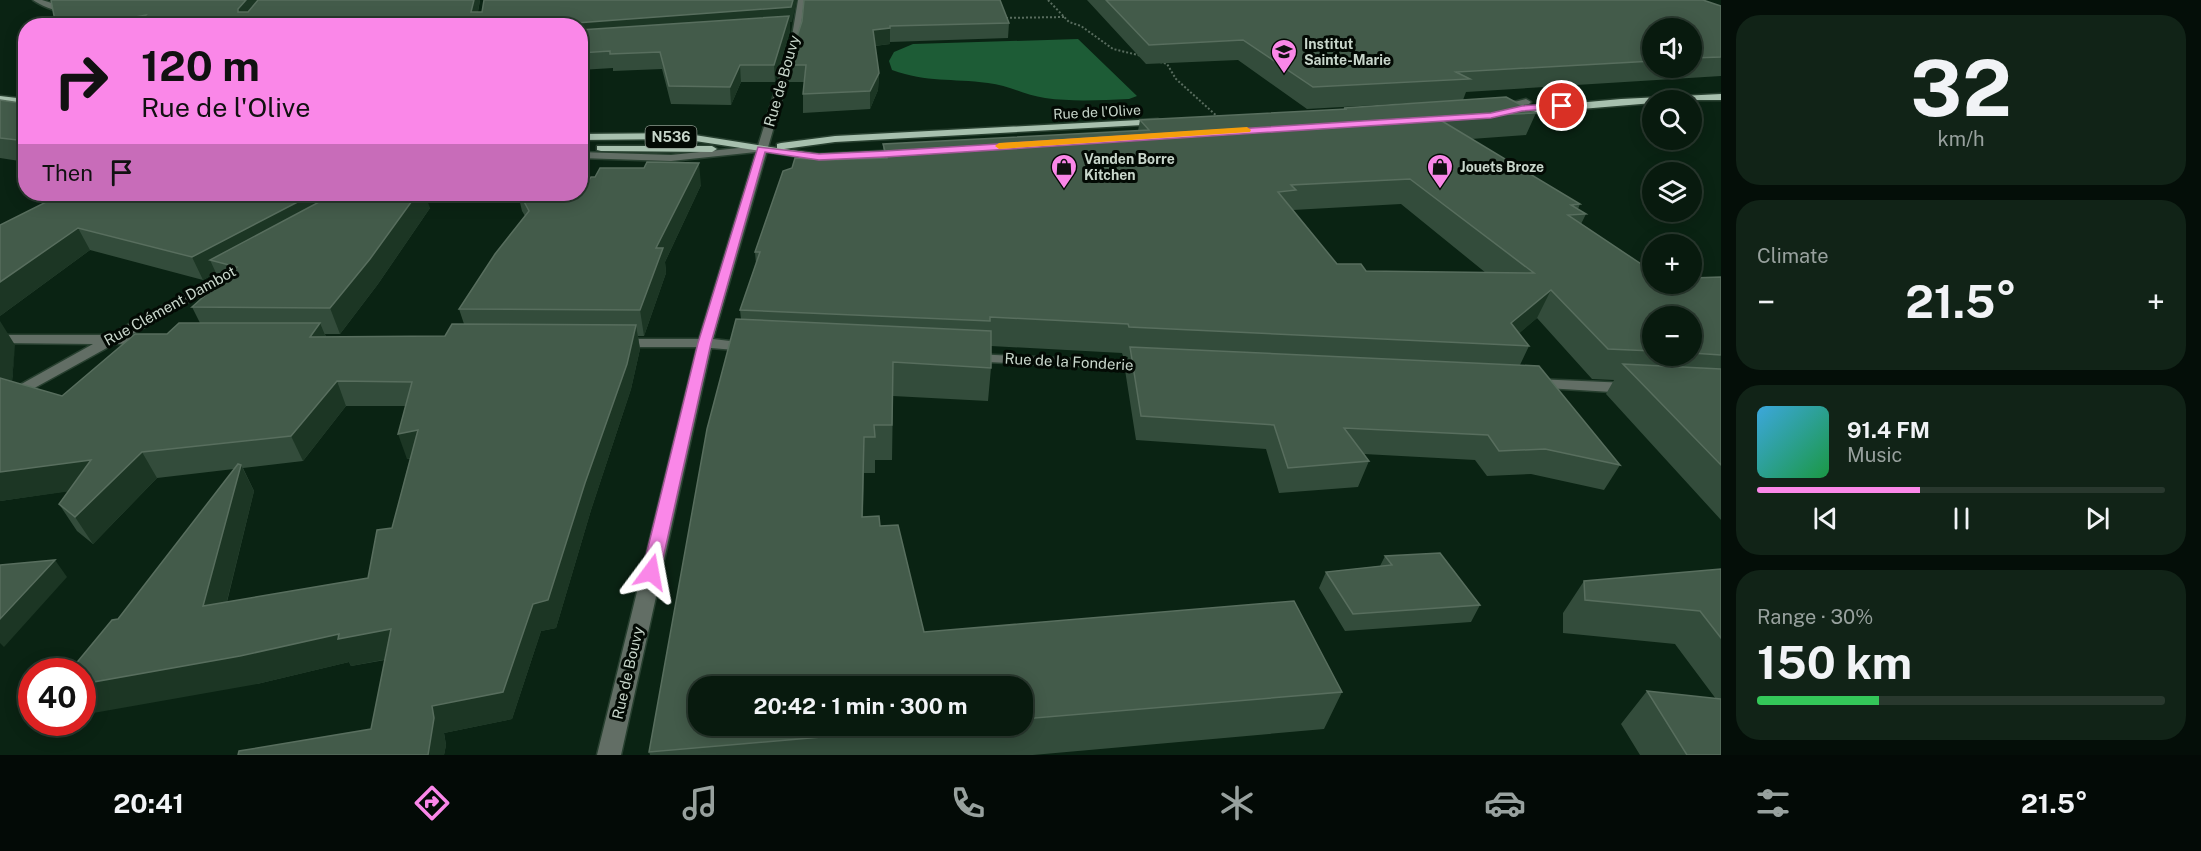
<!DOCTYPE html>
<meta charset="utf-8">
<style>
body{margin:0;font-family:"Public Sans",sans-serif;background:#112317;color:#f1f3f6;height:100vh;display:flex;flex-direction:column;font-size:22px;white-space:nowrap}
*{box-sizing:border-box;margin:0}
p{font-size:20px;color:#98a19e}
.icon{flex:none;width:33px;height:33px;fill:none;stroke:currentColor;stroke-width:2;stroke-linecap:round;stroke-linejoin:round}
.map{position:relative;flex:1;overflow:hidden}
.sheet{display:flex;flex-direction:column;gap:15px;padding:15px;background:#040e08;width:480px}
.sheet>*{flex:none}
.guide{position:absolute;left:18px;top:18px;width:570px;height:183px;border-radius:24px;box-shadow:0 3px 15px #0003,0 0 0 2px #29382e;background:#fa87e8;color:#111;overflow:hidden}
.buttons{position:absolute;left:1642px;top:18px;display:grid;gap:12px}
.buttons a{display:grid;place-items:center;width:60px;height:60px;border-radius:50%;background:#081a0e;box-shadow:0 3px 15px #0003,0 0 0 2px #29382e;font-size:30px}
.speed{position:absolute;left:18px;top:658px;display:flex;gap:12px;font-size:30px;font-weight:700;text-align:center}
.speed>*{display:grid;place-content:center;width:78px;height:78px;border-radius:50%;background:#081a0e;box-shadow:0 3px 15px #0003,0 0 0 2px #29382e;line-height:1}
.speed .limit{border:9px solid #d22;background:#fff;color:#111}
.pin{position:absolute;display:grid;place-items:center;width:51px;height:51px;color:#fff;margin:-26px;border:3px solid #fff;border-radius:50%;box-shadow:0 2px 6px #0007}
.me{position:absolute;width:66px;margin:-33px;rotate:13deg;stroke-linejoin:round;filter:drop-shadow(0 0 4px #0008)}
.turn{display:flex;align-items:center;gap:21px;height:126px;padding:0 24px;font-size:27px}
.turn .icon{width:78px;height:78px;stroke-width:2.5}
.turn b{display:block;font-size:42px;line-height:51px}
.then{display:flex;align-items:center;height:57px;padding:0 24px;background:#0003;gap:12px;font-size:22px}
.big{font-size:45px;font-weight:700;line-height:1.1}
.sheet .card{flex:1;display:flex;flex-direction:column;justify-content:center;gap:9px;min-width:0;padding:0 21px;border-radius:24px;background:#112317}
.sheet .dial{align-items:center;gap:0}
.dial b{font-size:78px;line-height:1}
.song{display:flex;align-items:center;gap:18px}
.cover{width:72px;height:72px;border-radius:9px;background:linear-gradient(135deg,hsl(200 70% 55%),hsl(140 70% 35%))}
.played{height:6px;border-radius:3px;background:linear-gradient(90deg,#fa87e8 40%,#29382e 40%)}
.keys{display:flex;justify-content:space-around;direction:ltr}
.heat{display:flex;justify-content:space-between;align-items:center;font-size:33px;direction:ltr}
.charge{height:9px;border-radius:4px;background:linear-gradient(90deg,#34c759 30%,#29382e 0)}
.trip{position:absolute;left:688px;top:676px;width:345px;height:60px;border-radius:24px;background:#081a0e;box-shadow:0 3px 15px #0003,0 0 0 2px #29382e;font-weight:700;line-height:60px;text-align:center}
.dock{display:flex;height:96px;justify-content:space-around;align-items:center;background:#030a06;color:#98a19e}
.dock .icon{width:42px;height:42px}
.dock .active{color:#fa87e8}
.dock b{font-size:27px;color:#f1f3f6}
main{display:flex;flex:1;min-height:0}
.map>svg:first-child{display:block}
.forest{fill:#1d5c36}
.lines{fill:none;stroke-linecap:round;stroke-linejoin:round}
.minor-casing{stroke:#284030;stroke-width:3}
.major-casing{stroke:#284030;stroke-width:3}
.path{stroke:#586c5e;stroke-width:2;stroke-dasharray:2 2;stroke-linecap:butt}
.minor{fill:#626e65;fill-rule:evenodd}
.major{fill:#a7c0ae;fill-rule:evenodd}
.wall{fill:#334c3b;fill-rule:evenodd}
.shaded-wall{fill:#1c3624}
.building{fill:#435b4a;stroke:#586e5e;stroke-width:1.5;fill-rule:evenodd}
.route{fill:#fa87e8;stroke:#a25897;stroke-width:1.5}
.slow{fill:#f59e0b}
.labels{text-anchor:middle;stroke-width:6;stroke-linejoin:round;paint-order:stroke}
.far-poi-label{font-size:14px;font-weight:bold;fill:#c8d6cb;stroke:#030a04;text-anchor:start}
.far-street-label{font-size:14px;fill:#c8d6cb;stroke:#030a04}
.shield{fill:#030a04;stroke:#8d998f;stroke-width:1.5}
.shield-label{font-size:14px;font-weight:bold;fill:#c8d6cb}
.street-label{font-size:15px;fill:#c8d6cb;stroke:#030a04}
</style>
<main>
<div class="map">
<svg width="1721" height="755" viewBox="0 0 1721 755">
<rect width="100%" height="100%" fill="#0a2313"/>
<!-- forest -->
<path class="forest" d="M1078 39 1137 96 1129 99C1102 100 1073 102 1045 98 1025 95 1008 85 988 83 951 78 928 83 892 70L889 61 894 52 913 44Z"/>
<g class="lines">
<defs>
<g id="minor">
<path d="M33 0H42L74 10C62 15 43 7 33 0Z"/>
<polygon points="798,0 804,0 800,36 713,339 747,343 754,347 747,351 711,348 621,755 597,755 697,347 618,347 611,343 618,339 699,339 756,152 671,161 580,158 580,152 671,155 758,146 792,36"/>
<polygon points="1526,99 1531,102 1529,104 1500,110 1495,107"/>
<polygon points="236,266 242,270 240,273 129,336 152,337 154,340 152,343 114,344 0,407 0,396 93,344 0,343 0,335 109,335"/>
<polygon points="972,354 1146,362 1153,366 1146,370 967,361 965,358 967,355"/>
<polygon points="1535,379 1628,383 1636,388 1628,393 1530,387 1527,384 1530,381"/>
</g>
<g id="major">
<polygon points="1721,94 1721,100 1653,100 1653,103 1509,115 1504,112 1509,109 1621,99"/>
<polygon points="0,96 26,99 26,105 0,102"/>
<polygon points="1158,119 1163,122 1161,124 835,142 784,149 819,154 901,150 906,153 901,156 819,160 682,139 580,140 580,134 682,133 777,148 777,144 781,143 835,136"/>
<polygon points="597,146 712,146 717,149 712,152 601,151 597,150"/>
</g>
</defs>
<!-- minor casing -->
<use href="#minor" class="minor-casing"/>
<!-- major casing -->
<use href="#major" class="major-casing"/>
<!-- path -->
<g class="path">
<polyline points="1048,0 1069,22 1081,26 1113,49 1142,56"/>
<polyline points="1002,18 1064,17"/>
<polyline points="1160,62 1167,64 1176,79 1219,118"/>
</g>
<!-- minor -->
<use href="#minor" class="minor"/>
<!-- major -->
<use href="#major" class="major"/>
</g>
<!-- wall -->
<g class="wall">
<polygon points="246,0 480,0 478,12 792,22 790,22 790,31 775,82 741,82 731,105 671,104 662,69 613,71 613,68 580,70 580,26"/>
<path d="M1087 0H1703L1721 6V76L1466 92 1463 100 1536 113 1526 135 1471 139 1580 204 1578 209 1586 214 1581 224 1653 284 1721 277V520L1606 394 1614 380 1592 379 1537 318 1519 333 1529 346 1520 365 1620 465 1604 490 1531 474 1487 476 1475 460 1364 454 1369 461 1358 487 1279 493 1266 449 1136 440 1125 370 1128 357 1123 356 1122 353 991 346V368L988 401 893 396 892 460H875V473H864L863 517 880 526 924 632 1342 692 1324 729 1033 755H650L649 752 741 319 740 310 756 264 755 252 824 160 883 159V144L1138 131 1140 120 1343 110 1344 108 1413 103 1307 109 1238 60 1146 64ZM1653 28H1692V68H1653ZM1401 204 1486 273 1366 271 1337 264 1293 210ZM1653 316H1692V356H1653ZM1023 687V726H699Z"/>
<polygon points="802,21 1009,23 1008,38 890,42 890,44 875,46 879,73 878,90 870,109 803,113 803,94 804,82 789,82 788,65"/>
<polygon points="0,100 26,104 26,162 0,158"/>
<path d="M586 184 701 185 665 262 666 273 644 336H638L640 349 631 389 591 510 556 628 541 631 512 719 444 733 446 745 444 755H238L371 729 385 660 351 666 349 662 257 684 118 619 234 469 157 478 93 544 77 531 59 504 68 491 0 501 15 345 12 382 62 396 167 334 200 323 192 307 220 282 216 273 203 280 90 250 0 316 62 194 430 208 378 284 340 334H325L326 337 445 336 464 324 459 309 525 216 522 211 518 194H580ZM346 406H405L407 459H410L392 528 368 578 227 602 254 491 243 468 303 461Z"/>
<polygon points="1385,556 1480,605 1471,622 1345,631 1319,588 1326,572 1380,566"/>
<polygon points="1721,569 1721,755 1640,755 1621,724 1647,691 1716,699 1675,644 1563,633 1563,613 1584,581"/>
</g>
<!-- shaded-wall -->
<g class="shaded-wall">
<polygon points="246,0 263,0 243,25 238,12 238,9"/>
<polygon points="474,0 480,0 475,26 471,12"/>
<polygon points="793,0 797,0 792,22 790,22 790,31 775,82 774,65 580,38 580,26 575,26 576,23"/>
<polygon points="146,15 150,26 84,26"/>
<polygon points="890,28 890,44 873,46 873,30"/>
<polygon points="740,65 741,82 731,105 730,87"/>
<polygon points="879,73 878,90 870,109 870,91"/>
<polygon points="699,163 701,185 665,262 666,273 644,336 640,310 656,248"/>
<polygon points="313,194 357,194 210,260 216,273 203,280 192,257"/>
<polygon points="417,194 425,194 430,208 378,284 340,334 330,308"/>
<polygon points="78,228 90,250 0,316 0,282"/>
<polygon points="1551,290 1537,318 1506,345 1511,323"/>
<polygon points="0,321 15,345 11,387 0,393"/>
<polygon points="320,323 330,347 310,337"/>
<polygon points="636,325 640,349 631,389 591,510 556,628 541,631 512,719 444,733 446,745 444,755 428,755 432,706 533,604 585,483"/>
<polygon points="337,381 346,406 303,461 291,436"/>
<polygon points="418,430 427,456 407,459 398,434"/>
<polygon points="142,452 157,478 93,544 75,517 107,486 0,501 0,472"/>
<polygon points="241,465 254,491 219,633 203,606"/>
<polygon points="55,560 67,577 4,647 0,643 0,619"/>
<polygon points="391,629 403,656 351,666 349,662 257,684 82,715 82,684 339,634"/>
</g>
<!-- building -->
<g class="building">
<polygon points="51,0 246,0 238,9 238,12 248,12 258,0 474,0 471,12 482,12 484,0 793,0 791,7 576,23 575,26 137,26 146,15 84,26 56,26"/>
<polygon points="804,0 1000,0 1009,23 890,26 890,28 873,30 879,73 870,91 803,94 806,65 788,65 802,21"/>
<polygon points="1106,0 1703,0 1721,6 1721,57 1692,58 1692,28 1653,28 1653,61 1456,72 1470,79 1313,87 1243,40 1149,45"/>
<polygon points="789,16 774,65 740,65 730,87 669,86 660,52 610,54 610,51 580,53 580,30"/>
<path d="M1506 97 1536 113 1437 118 1580 204 1571 205 1586 214 1568 215 1653 272V284H1692V278L1721 277V355L1692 353V316H1653V351L1608 349 1551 290 1511 323 1529 346 1129 327 1128 324 990 317V321L740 310 760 252H755L783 171 792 168 795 158 824 160 887 158 883 144 1149 130 1140 120 1347 109 1344 108ZM1410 179 1534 273 1366 271 1361 264H1337L1278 192 1296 190 1291 185Z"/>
<polygon points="0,100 26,104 26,141 0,138"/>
<polygon points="647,162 699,163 656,248 663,248 640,310 459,309 495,254 529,211 520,194 580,194 580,183 586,184 591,177 595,177 600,168 644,168"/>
<polygon points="62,194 313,194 192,257 78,228 0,282 0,225"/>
<polygon points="334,194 417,194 370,259 330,308 192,307 237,267 210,260"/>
<polygon points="736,319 991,331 991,368 893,362 892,425 874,425 875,437 864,437 862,517 879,516 880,526 898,525 924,632 1294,601 1342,692 1023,719 1023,687 699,687 699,726 947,726 649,752 707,429"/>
<polygon points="179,323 320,323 310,337 445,336 452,324 636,325 627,364 585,483 548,600 533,604 503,692 432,706 434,718 428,755 238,755 239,751 371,729 391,629 338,639 339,634 240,656 82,684 82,672 69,672 112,620 118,619 238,464 241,465 203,606 368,578 377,530 392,528 418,430 398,434 412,382 337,381 291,436 142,452 75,517 59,504 91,460 0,472 0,378 62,396 135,334 167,334"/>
<polygon points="1130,347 1539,366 1620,465 1545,449 1499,451 1488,435 1344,428 1369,461 1288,468 1274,425 1141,416"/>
<polygon points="1623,364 1721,369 1721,465"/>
<polygon points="1440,553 1480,605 1353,614 1326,572 1392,565 1385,556"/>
<polygon points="55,560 0,619 0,565"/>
<polygon points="1721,569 1721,638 1700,611 1585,600 1584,581"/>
<polygon points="1647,691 1721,699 1721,755 1687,755"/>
</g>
<!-- route -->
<polygon class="route" points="1562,103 1565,104 1565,108 1522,111 1491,118 885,157 819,160 765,152 711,343 660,572 657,577 651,579 645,577 642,572 698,343 758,147 819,154 885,151 1491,113 1522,106"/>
<!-- slow -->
<polygon class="slow" points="1247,127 1251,130 1250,132 999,149 995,146 999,143"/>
<!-- icons -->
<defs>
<symbol id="school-pin" viewBox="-11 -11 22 30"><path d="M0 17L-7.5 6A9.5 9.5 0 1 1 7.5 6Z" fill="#fa87e8" stroke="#030a04"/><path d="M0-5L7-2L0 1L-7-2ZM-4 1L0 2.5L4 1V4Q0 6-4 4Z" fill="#111"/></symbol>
<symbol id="shop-pin" viewBox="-11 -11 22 30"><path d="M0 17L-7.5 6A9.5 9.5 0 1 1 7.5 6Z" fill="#fa87e8" stroke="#030a04"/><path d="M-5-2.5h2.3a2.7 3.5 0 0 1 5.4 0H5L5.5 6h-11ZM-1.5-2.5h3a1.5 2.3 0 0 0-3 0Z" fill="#111"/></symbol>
</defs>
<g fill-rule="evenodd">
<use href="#school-pin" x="1269" y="37" width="30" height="40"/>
<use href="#shop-pin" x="1049" y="152" width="30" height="40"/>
<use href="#shop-pin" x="1425" y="152" width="30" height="40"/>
</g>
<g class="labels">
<!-- far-poi labels -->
<g class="far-poi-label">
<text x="1304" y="49">Institut<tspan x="1304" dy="16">Sainte-Marie</tspan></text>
<text x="1084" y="164">Vanden Borre<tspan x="1084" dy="16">Kitchen</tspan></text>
<text x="1460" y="172">Jouets Broze</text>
</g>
<!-- far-street labels -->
<g class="far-street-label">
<text transform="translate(1097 112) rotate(-3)" y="5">Rue de l'Olive</text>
</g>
<!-- shield labels -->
<rect class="shield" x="645.5" y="126" width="51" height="22" rx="4.5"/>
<g class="shield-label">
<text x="671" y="142">N536</text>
</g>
<!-- street labels -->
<g class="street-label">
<text transform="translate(782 81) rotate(-74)" y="5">Rue de Bouvy</text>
<text transform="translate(170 306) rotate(-29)" y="5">Rue Clément Dambot</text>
<text transform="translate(1069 362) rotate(3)" y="5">Rue de la Fonderie</text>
<text transform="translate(628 673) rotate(-77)" y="5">Rue de Bouvy</text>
</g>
</g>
</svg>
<div class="buttons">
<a><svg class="icon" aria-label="sound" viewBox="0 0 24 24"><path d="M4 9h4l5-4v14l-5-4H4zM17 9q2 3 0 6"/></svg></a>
<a><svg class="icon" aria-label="search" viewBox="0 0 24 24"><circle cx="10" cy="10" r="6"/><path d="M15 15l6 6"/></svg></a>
<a><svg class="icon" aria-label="layers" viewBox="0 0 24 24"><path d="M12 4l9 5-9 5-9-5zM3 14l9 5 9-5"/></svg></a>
<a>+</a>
<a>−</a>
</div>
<div class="speed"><div class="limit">40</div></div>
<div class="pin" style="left:1562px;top:106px;background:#d93025"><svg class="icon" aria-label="arrive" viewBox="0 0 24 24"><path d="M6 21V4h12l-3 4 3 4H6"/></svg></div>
<svg class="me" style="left:651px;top:572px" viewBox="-20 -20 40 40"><path d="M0-17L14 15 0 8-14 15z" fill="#fa87e8" stroke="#fff" stroke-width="4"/></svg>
<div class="trip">20:42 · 1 min · 300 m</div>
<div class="guide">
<div class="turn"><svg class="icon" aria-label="right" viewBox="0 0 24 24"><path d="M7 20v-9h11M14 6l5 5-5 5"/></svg><div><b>120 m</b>Rue de l'Olive</div></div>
<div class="then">Then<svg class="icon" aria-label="arrive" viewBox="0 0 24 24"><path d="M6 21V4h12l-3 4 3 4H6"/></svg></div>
</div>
</div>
<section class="sheet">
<div class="card dial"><b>32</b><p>km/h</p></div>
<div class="card"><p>Climate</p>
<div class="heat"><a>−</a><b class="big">21.5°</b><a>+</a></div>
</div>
<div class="card">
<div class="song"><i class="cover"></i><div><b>91.4 FM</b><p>Music</p></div></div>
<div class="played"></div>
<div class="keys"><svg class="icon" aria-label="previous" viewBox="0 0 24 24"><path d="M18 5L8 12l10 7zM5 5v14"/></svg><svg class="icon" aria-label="pause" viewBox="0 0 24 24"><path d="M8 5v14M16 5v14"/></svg><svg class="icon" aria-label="next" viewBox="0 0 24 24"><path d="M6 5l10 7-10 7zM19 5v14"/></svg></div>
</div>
<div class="card"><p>Range · 30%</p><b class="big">150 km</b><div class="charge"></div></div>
</section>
</main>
<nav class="dock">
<b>20:41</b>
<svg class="icon active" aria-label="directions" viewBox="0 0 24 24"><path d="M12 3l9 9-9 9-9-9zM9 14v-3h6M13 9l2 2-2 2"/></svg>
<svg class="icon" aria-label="music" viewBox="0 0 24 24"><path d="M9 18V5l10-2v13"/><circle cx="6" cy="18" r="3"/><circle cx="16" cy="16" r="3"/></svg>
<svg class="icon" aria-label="phone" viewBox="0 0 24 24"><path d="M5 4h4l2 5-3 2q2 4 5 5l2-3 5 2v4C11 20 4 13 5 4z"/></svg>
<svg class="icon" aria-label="climate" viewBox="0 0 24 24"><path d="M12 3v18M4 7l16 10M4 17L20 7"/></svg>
<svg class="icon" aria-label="car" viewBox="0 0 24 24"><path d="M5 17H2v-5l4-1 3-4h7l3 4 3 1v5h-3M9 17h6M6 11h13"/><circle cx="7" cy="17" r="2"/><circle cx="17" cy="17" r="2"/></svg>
<svg class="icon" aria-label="filters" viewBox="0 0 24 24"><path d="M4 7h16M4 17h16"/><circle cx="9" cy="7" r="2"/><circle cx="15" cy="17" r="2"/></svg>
<b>21.5°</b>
</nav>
